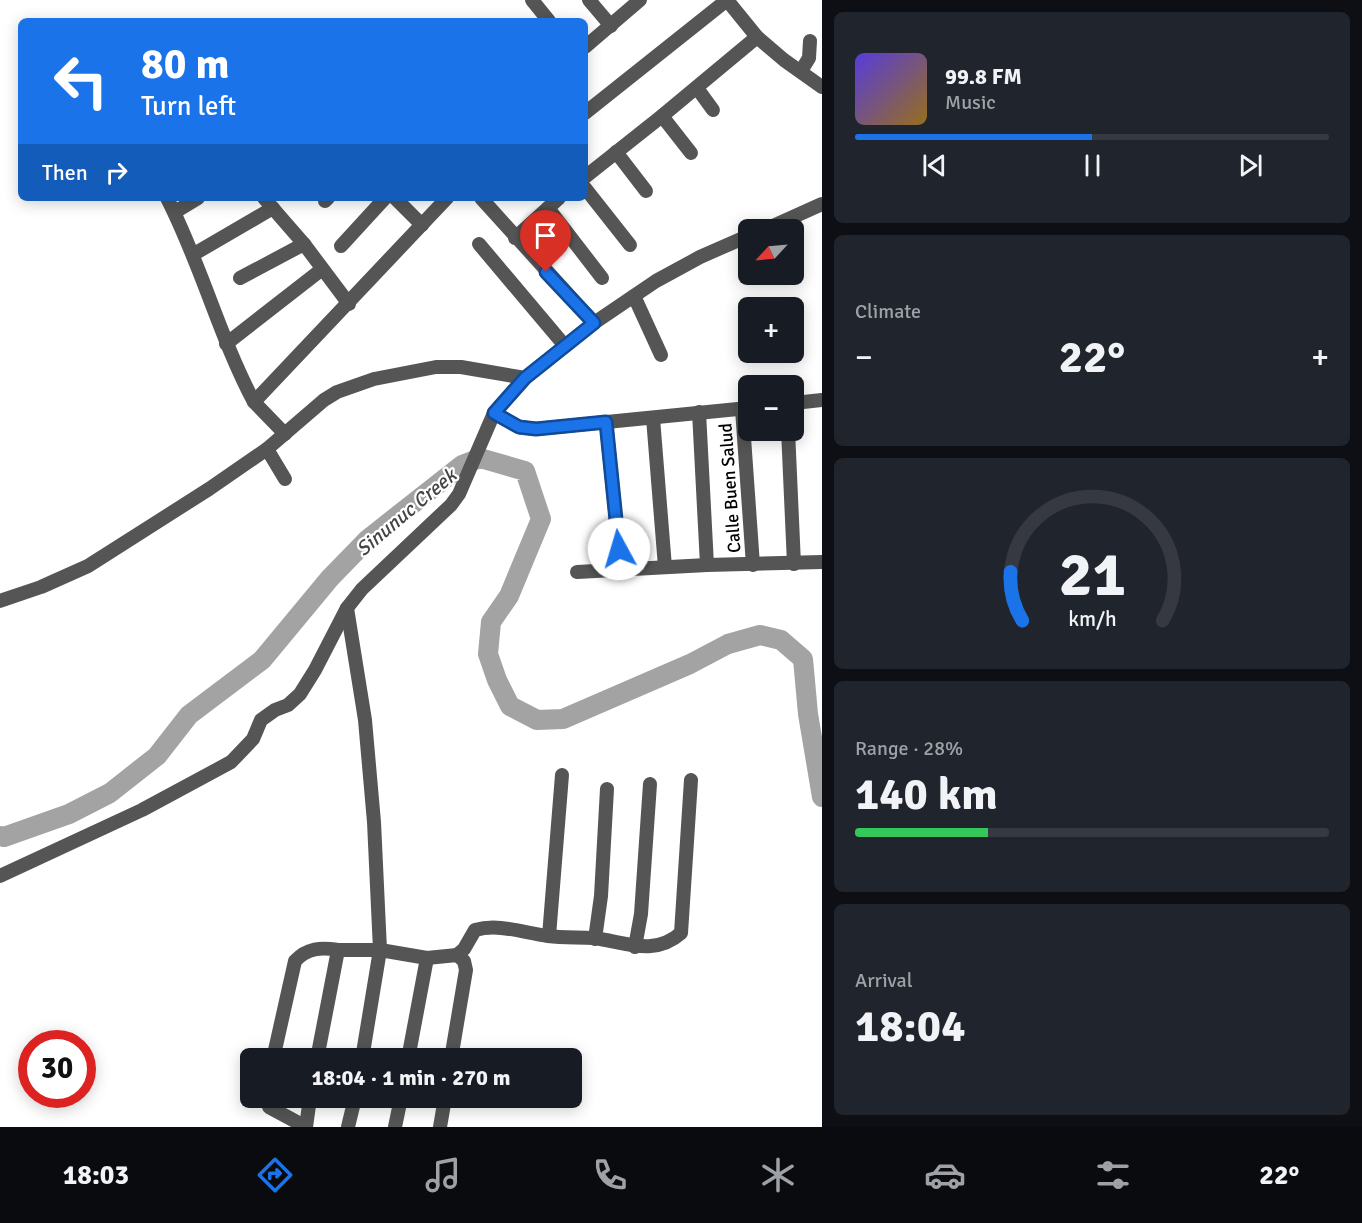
<!DOCTYPE html>
<meta charset="utf-8">
<style>
body{margin:0;font-family:Signika,sans-serif;background:#20242c;color:#f1f3f6;height:100vh;display:flex;flex-direction:column;font-size:22px;white-space:nowrap}
*{box-sizing:border-box;margin:0}
p{font-size:20px;color:#9ea1a6}
.icon{flex:none;width:33px;height:33px;fill:none;stroke:currentColor;stroke-width:2;stroke-linecap:round;stroke-linejoin:round}
.map{position:relative;flex:1;overflow:hidden}
.sheet{display:flex;flex-direction:column;gap:12px;padding:12px;background:#0d0f14;width:540px}
.sheet>*{flex:none}
.guide{position:absolute;left:18px;top:18px;width:570px;height:183px;border-radius:9px;box-shadow:0 3px 15px #0003;background:#1a73e8;color:#fff;overflow:hidden}
.needle{width:39px;rotate:244deg}
.buttons{position:absolute;left:738px;top:219px;display:grid;gap:12px}
.buttons a{display:grid;place-items:center;width:66px;height:66px;border-radius:9px;background:#171b24;box-shadow:0 3px 15px #0003;font-size:30px}
.speed{position:absolute;left:18px;top:1030px;display:flex;gap:12px;font-size:30px;font-weight:700;text-align:center}
.speed>*{display:grid;place-content:center;width:78px;height:78px;border-radius:50%;background:#171b24;box-shadow:0 3px 15px #0003;line-height:1}
.speed .limit{border:9px solid #d22;background:#fff;color:#111}
.pin{position:absolute;display:grid;place-items:center;width:51px;height:51px;color:#fff;margin:-62px -26px;border-radius:50% 50% 50% 0;rotate:-45deg;box-shadow:0 0 6px #0007}
.pin .icon{rotate:45deg}
.me{position:absolute;width:66px;margin:-33px;rotate:354deg;stroke-linejoin:round;filter:drop-shadow(0 0 4px #0008)}
.turn{display:flex;align-items:center;gap:21px;height:126px;padding:0 24px;font-size:27px}
.turn .icon{width:78px;height:78px;stroke-width:2.5}
.turn b{display:block;font-size:42px;line-height:51px}
.then{display:flex;align-items:center;height:57px;padding:0 24px;background:#0003;gap:12px;font-size:22px}
.big{font-size:45px;font-weight:700;line-height:1.1}
.sheet .card{flex:1;display:flex;flex-direction:column;justify-content:center;gap:9px;min-width:0;padding:0 21px;border-radius:9px;background:#20242c}
.sheet .dial{align-items:center;gap:0}
.dial svg{height:156px;overflow:visible;fill:none;stroke:#363941;stroke-width:7;stroke-linecap:round;text-anchor:middle}
.dial text{fill:#f1f3f6;stroke:none}
.song{display:flex;align-items:center;gap:18px}
.cover{width:72px;height:72px;border-radius:9px;background:linear-gradient(135deg,hsl(250 70% 55%),hsl(40 70% 35%))}
.played{height:6px;border-radius:3px;background:linear-gradient(90deg,#1a73e8 50%,#363941 50%)}
.keys{display:flex;justify-content:space-around;direction:ltr}
.heat{display:flex;justify-content:space-between;align-items:center;font-size:33px;direction:ltr}
.charge{height:9px;border-radius:4px;background:linear-gradient(90deg,#34c759 28%,#363941 0)}
.trip{position:absolute;left:240px;top:1048px;width:342px;height:60px;border-radius:9px;background:#171b24;box-shadow:0 3px 15px #0003;font-weight:700;line-height:60px;text-align:center}
.tab-bar{display:flex;height:96px;justify-content:space-around;align-items:center;background:#090b0e;color:#9ea1a6}
.tab-bar .icon{width:42px;height:42px}
.tab-bar .on{color:#1a73e8}
.tab-bar b{font-size:27px;color:#f1f3f6}
main{display:flex;flex:1;min-height:0}
.map>svg:first-child{display:block}
.lines{fill:none;stroke-linecap:round;stroke-linejoin:round}
.river{stroke:#a3a3a3;stroke-width:20}
.minor{stroke:#555;stroke-width:14}
.route-casing{stroke:#114b97;stroke-width:15}
.route{stroke:#1a73e8;stroke-width:10}
.labels{text-anchor:middle;stroke-width:4.5;stroke-linejoin:round;paint-order:stroke}
.street-label{font-size:18px;fill:#000;stroke:#fff}
.water-label{font-size:20px;font-style:italic;fill:#444;stroke:#fff}
</style>
<main>
<div class="map">
<svg width="822" height="1127" viewBox="0 0 822 1127">
<rect width="100%" height="100%" fill="#fff"/>
<g class="lines">
<!-- river -->
<polyline class="river" points="0,836 4,837 69,814 110,793 157,756 189,715 262,660 330,578 368,539 462,465 480,458 525,471 541,519 509,596 491,622 488,654 497,680 510,706 537,720 563,719 690,664 728,644 760,635 781,640 803,659 808,714 822,797"/>
<!-- minor -->
<g class="minor">
<polyline points="532,0 549,21"/>
<polyline points="589,0 611,26"/>
<polyline points="585,47 640,0"/>
<polyline points="801,71 809,58 810,41"/>
<polyline points="697,88 713,110"/>
<polyline points="585,113 727,0 757,37 784,60 822,87"/>
<polyline points="662,116 691,153"/>
<polyline points="616,152 646,191"/>
<polyline points="585,177 662,116 757,37"/>
<polyline points="585,188 630,245"/>
<path d="M167 198C201 264 219 336 254 402"/>
<polyline points="264,198 304,244 349,304"/>
<polyline points="395,198 422,225"/>
<polyline points="325,201 328,198"/>
<polyline points="548,208 602,278"/>
<polyline points="175,212 198,198"/>
<polyline points="764,230 822,204"/>
<polyline points="515,238 559,198"/>
<polyline points="479,244 565,346"/>
<polyline points="341,246 385,198"/>
<polyline points="194,254 273,208"/>
<polyline points="240,278 304,244"/>
<polyline points="634,296 661,355"/>
<polyline points="594,323 656,281 700,257 748,236"/>
<polyline points="226,344 321,270"/>
<polyline points="794,403 822,400"/>
<polyline points="742,409 753,565"/>
<polyline points="699,412 707,565"/>
<polyline points="494,413 519,427 536,429 748,408"/>
<polyline points="653,418 665,567"/>
<polyline points="606,422 621,570"/>
<polyline points="788,430 794,564"/>
<polyline points="285,434 254,402 447,198"/>
<polyline points="267,449 285,479"/>
<polyline points="577,572 707,565 822,562"/>
<polyline points="0,601 41,587 88,566 209,489 267,449 324,400 337,392 374,379 436,367 461,367 525,378 594,323 481,198"/>
<polyline points="347,608 365,720 374,822 380,950 362,1059"/>
<polyline points="0,876 142,810 231,762 253,739 261,720 275,710 288,705 300,694 315,670 347,608 362,589 451,505 459,494 494,413 525,378"/>
<polyline points="549,936 562,775"/>
<polyline points="595,939 601,896 607,789"/>
<polyline points="635,947 641,914 650,784"/>
<path d="M457 955 464 949 475 930C499 923 524 933 548 936 563 938 578 937 594 938 625 942 654 957 681 933L691 780"/>
<path d="M273 1059 295 961C307 948 321 947 338 950"/>
<polyline points="317,1059 338,950 380,950 427,958 457,955 464,961 466,970 451,1059"/>
<polyline points="408,1059 427,958"/>
<polyline points="267,1098 269,1107 304,1126"/>
<polyline points="306,1127 310,1098"/>
<polyline points="348,1127 355,1098"/>
<polyline points="395,1127 401,1098"/>
<polyline points="440,1127 445,1098"/>
</g>
</g>
<g class="lines">
<defs>
<polyline id="route" points="546,272 594,323 525,378 494,413 519,427 536,429 606,422 619,549"/>
</defs>
<!-- route casing -->
<use href="#route" class="route-casing"/>
<!-- route -->
<use href="#route" class="route"/>
</g>
<g class="labels">
<!-- street labels -->
<g class="street-label">
<text transform="translate(730 488) rotate(-94)" y="6">Calle Buen Salud</text>
</g>
<!-- water labels -->
<g class="water-label">
<text transform="translate(406 512) rotate(-40)" y="7">Sinunuc Creek</text>
</g>
</g>
</svg>
<div class="buttons">
<a><svg class="needle" viewBox="-14 -14 28 28"><path d="M0-13l5 13h-10z" fill="#e53935"/><path d="M0 13l5-13h-10z" fill="#9ea1a6"/></svg></a>
<a>+</a>
<a>−</a>
</div>
<div class="speed"><div class="limit">30</div></div>
<div class="pin" style="left:546px;top:272px;background:#d93025"><svg class="icon" aria-label="arrive" viewBox="0 0 24 24"><path d="M6 21V4h12l-3 4 3 4H6"/></svg></div>
<svg class="me" style="left:619px;top:549px" viewBox="-20 -20 40 40"><circle r="19" fill="#fff"/><path d="M0-13L10 11 0 6-10 11z" fill="#1a73e8"/></svg>
<div class="trip">18:04 · 1 min · 270 m</div>
<div class="guide">
<div class="turn"><svg class="icon" aria-label="left" viewBox="0 0 24 24"><path d="M17 20v-9H6M10 6l-5 5 5 5"/></svg><div><b>80 m</b>Turn left</div></div>
<div class="then">Then<svg class="icon" aria-label="right" viewBox="0 0 24 24"><path d="M7 20v-9h11M14 6l5 5-5 5"/></svg></div>
</div>
</div>
<section class="sheet">
<div class="card">
<div class="song"><i class="cover"></i><div><b>99.8 FM</b><p>Music</p></div></div>
<div class="played"></div>
<div class="keys"><svg class="icon" aria-label="previous" viewBox="0 0 24 24"><path d="M18 5L8 12l10 7zM5 5v14"/></svg><svg class="icon" aria-label="pause" viewBox="0 0 24 24"><path d="M8 5v14M16 5v14"/></svg><svg class="icon" aria-label="next" viewBox="0 0 24 24"><path d="M6 5l10 7-10 7zM19 5v14"/></svg></div>
</div>
<div class="card"><p>Climate</p>
<div class="heat"><a>−</a><b class="big">22°</b><a>+</a></div>
</div>
<div class="card dial"><svg viewBox="0 0 100 80">
<path d="M14 69A42 42 0 1 1 86 69"/>
<path d="M14 69A42 42 0 0 1 8 44" stroke="#1a73e8"/>
<text x="50" y="56" font-size="32" font-weight="700">21</text>
<text x="50" y="72" font-size="11">km/h</text>
</svg></div>
<div class="card"><p>Range · 28%</p><b class="big">140 km</b><div class="charge"></div></div>
<div class="card"><p>Arrival</p><b class="big">18:04</b></div>
</section>
</main>
<nav class="tab-bar">
<b>18:03</b>
<svg class="icon on" aria-label="directions" viewBox="0 0 24 24"><path d="M12 3l9 9-9 9-9-9zM9 14v-3h6M13 9l2 2-2 2"/></svg>
<svg class="icon" aria-label="music" viewBox="0 0 24 24"><path d="M9 18V5l10-2v13"/><circle cx="6" cy="18" r="3"/><circle cx="16" cy="16" r="3"/></svg>
<svg class="icon" aria-label="phone" viewBox="0 0 24 24"><path d="M5 4h4l2 5-3 2q2 4 5 5l2-3 5 2v4C11 20 4 13 5 4z"/></svg>
<svg class="icon" aria-label="climate" viewBox="0 0 24 24"><path d="M12 3v18M4 7l16 10M4 17L20 7"/></svg>
<svg class="icon" aria-label="car" viewBox="0 0 24 24"><path d="M5 17H2v-5l4-1 3-4h7l3 4 3 1v5h-3M9 17h6M6 11h13"/><circle cx="7" cy="17" r="2"/><circle cx="17" cy="17" r="2"/></svg>
<svg class="icon" aria-label="filters" viewBox="0 0 24 24"><path d="M4 7h16M4 17h16"/><circle cx="9" cy="7" r="2"/><circle cx="15" cy="17" r="2"/></svg>
<b>22°</b>
</nav>
